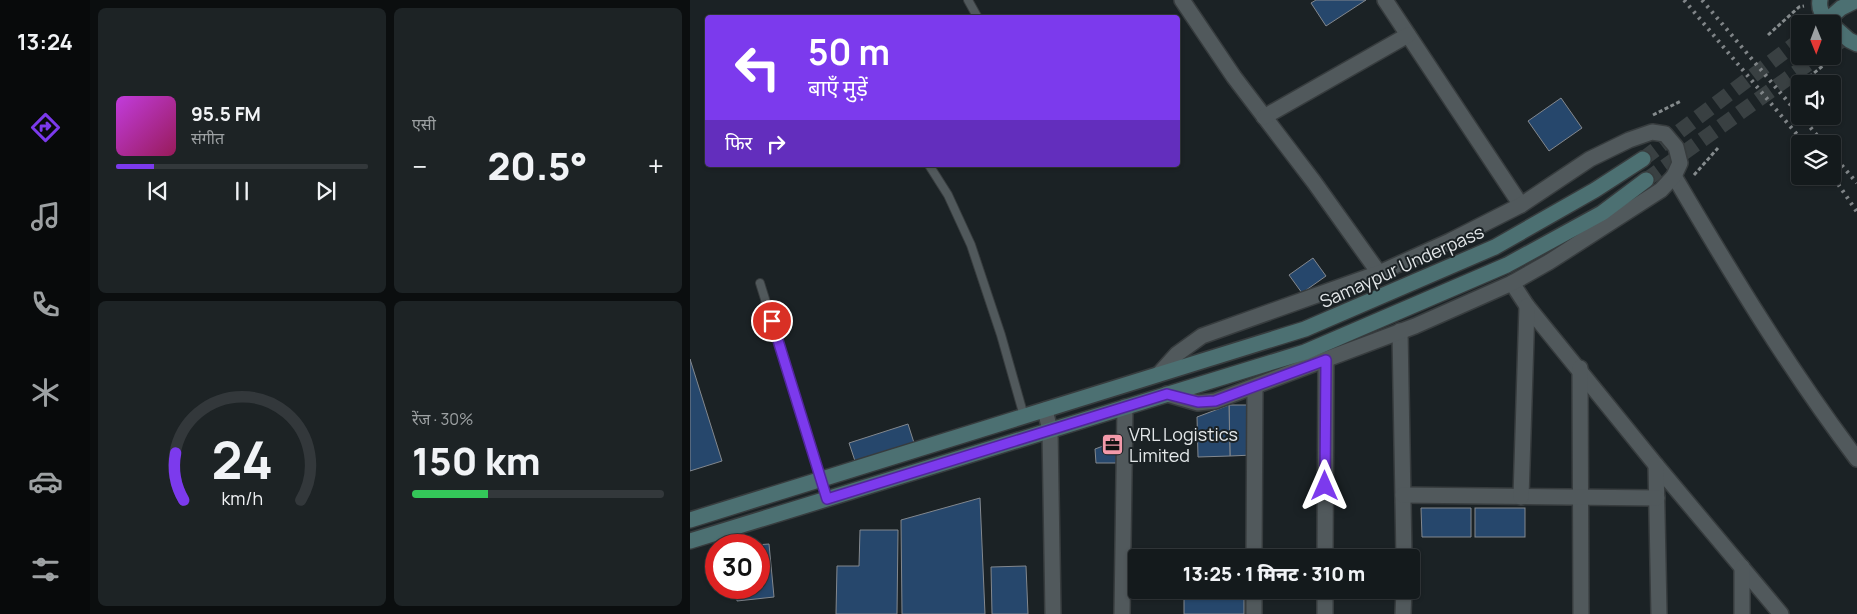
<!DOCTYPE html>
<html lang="hi">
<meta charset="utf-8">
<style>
body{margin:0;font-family:Manrope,"Noto Sans Devanagari",sans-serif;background:#1d2325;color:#f1f3f6;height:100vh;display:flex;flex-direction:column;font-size:19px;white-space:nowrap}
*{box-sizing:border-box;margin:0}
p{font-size:16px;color:#9da1a3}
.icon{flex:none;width:28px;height:28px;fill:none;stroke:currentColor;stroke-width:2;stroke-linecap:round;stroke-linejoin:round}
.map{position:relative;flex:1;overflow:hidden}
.side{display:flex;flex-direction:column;gap:8px;padding:8px;background:#0b0e0f;width:600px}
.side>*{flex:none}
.guide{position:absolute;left:15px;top:15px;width:475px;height:152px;border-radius:5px;box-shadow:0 1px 4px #0004,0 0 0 1px #33383b;background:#7c3aed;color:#fff;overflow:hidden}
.needle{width:32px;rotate:179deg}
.tools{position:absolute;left:1101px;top:15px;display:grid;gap:10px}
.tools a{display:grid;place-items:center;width:50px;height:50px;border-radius:5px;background:#141a1c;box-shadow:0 1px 4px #0004,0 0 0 1px #33383b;font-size:25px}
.speed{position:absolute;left:15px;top:534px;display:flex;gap:10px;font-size:25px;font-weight:700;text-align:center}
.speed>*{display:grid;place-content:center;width:65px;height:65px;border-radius:50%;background:#141a1c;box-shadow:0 1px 4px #0004,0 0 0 1px #33383b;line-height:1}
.speed .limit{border:8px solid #d22;background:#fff;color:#111}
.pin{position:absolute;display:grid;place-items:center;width:42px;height:42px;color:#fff;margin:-21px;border:2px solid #fff;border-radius:50%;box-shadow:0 1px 5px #0007}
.me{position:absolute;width:55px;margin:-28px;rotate:0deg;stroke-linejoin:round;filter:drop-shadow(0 0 4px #0008)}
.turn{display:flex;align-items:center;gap:18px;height:105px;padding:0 20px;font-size:22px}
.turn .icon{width:65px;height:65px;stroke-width:2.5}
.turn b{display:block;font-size:35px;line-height:42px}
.then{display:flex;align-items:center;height:48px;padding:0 20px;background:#0003;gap:10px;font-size:19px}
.big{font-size:38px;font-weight:800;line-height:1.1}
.side .card{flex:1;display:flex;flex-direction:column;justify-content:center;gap:8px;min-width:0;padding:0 18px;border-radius:8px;background:#1d2325}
.side .dial{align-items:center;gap:0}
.dial svg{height:130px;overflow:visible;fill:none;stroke:#33383b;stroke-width:7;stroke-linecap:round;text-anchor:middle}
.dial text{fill:#f1f3f6;stroke:none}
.song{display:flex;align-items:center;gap:15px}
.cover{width:60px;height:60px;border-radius:8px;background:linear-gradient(135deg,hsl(290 70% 55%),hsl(330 70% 35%))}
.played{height:5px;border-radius:2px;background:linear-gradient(90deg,#7c3aed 15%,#33383b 15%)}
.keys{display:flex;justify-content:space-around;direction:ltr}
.heat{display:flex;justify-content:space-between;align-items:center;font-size:28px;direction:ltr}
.charge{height:8px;border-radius:4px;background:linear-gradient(90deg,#34c759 30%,#33383b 0)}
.side .tiles{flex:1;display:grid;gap:8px;grid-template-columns:repeat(2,1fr)}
.trip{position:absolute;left:438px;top:549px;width:292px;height:50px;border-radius:5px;background:#141a1c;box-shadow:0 1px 4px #0004,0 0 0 1px #33383b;font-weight:800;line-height:50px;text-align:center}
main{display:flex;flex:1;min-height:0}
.tab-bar{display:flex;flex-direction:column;width:90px;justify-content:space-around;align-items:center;background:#080a0b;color:#9da1a3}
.tab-bar .icon{width:35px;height:35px}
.tab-bar .selected{color:#7c3aed}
.tab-bar b{font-size:22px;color:#f1f3f6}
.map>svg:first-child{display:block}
.building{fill:#26476c;stroke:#83888e}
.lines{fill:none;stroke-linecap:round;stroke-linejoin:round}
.secondary-tunnel{stroke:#394042;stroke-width:15;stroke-dasharray:15 8;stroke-linecap:butt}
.lane-casing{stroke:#373c3e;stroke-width:10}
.street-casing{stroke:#373c3e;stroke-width:18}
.secondary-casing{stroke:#373c3e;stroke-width:18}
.path{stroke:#858b8d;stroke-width:3;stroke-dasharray:4 2.5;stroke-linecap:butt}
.lane{stroke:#51595c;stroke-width:8}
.street{stroke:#51595c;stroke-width:15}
.secondary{stroke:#4c7072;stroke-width:15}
.rail{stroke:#808588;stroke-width:4;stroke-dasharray:2.5 5;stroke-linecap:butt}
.route-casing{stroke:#51269a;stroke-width:12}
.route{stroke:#7c3aed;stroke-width:9}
.labels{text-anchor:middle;stroke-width:4;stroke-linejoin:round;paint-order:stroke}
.street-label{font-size:18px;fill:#e3e7e9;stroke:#1b2225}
.poi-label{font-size:18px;fill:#e3e7e9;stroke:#1b2225;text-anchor:start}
</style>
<main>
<nav class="tab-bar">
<b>13:24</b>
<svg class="icon selected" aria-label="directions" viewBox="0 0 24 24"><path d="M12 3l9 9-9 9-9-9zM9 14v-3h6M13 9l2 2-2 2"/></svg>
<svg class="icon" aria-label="music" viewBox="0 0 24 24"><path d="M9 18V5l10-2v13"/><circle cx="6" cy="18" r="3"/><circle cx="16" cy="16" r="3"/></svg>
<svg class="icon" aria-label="phone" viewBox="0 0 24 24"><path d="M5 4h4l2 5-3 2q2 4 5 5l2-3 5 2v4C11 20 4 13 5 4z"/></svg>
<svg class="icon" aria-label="climate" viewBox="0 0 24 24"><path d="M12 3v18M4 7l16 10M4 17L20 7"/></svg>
<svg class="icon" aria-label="car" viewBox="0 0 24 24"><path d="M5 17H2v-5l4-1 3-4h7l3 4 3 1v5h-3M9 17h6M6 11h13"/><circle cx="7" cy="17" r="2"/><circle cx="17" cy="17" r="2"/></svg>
<svg class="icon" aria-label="filters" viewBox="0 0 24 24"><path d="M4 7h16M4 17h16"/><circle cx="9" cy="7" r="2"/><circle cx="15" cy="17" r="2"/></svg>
</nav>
<section class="side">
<div class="tiles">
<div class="card">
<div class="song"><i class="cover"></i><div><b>95.5 FM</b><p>संगीत</p></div></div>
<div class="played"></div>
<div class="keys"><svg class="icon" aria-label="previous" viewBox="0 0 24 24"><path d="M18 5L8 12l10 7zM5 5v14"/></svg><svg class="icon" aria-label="pause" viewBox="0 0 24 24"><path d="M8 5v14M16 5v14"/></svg><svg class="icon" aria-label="next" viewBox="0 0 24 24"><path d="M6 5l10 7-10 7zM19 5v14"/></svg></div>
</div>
<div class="card"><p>एसी</p>
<div class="heat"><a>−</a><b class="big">20.5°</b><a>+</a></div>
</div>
<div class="card dial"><svg viewBox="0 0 100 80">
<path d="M14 69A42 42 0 1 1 86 69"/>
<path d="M14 69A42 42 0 0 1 9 40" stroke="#7c3aed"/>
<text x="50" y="56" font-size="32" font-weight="700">24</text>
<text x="50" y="72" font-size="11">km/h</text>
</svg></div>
<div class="card"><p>रेंज · 30%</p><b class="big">150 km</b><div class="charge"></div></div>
</div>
</section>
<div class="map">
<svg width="1167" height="614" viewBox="0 0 1167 614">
<rect width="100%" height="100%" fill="#1b2225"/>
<!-- building -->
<g class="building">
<polygon points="626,0 676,0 636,26 621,3"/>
<polygon points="871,98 892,128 859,151 838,121"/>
<polygon points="623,258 636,276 612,293 599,275"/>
<polygon points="0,359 32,461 0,471"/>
<polygon points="539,405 562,405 563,455 540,456"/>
<polygon points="539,405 540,456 508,457 507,417"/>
<polygon points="218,424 226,449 167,467 159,443"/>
<polygon points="432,439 432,463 406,463 405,449"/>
<polygon points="290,498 295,614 212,614 211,520"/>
<polygon points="731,508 781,508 781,537 732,537"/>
<rect x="785" y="508" width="50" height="29"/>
<polygon points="170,530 208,530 207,614 146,614 147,566 169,566"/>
<polygon points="79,544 84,597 47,601 46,588 69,588 69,545 65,545"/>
<polygon points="336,566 338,614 302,614 301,567"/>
<polygon points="554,590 554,614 494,614 494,591"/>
</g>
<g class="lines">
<!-- secondary-tunnel -->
<g class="secondary-tunnel">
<polyline points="1142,47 1161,34"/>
<polyline points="953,159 1110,40"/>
<polyline points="956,180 1129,56"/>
</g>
<defs>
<g id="lane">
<polyline points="278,0 288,18"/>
<polyline points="239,165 258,195 281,245 311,335 334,416"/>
<polyline points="70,283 137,499"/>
</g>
<g id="street">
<polyline points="492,0 544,77 624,182 689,273"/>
<polyline points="695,0 831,205"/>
<polyline points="574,117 718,35"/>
<path d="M984 176C1041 273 1099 369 1167 459"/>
<polyline points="822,283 837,306 966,465 1091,614"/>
<polyline points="710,331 714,558"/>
<polyline points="890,368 891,614"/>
<polyline points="469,374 487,354 512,336 689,273 760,241 831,205 900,159 939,140 962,132 975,134 986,147 990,163 984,176 971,190 859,262 822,283 725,326 525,401 508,403 477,394"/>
<polyline points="355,410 360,430 363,614"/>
<polyline points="966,465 969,614"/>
<polyline points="713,495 967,498"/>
<polyline points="831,497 837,306"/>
<polyline points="564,558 565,387"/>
<polyline points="635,558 636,360"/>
<polyline points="635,590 635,614"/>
<polyline points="432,614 435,407"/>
<polyline points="564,614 564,590"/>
<polyline points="713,614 714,590"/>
<polyline points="1052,614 1052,567"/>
</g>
<g id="secondary">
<path d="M1130 0C1128 11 1134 16 1141 24"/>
<polyline points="1142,16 1151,8 1167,0"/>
<polyline points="1142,25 1159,40 1167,44"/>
<polyline points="0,520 615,329 805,247 905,190 953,159"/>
<polyline points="0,541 615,352 817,265 912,213 956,180"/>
</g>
</defs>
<!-- lane casing -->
<use href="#lane" class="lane-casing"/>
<!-- street casing -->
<use href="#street" class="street-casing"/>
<!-- secondary casing -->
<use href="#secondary" class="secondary-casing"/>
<!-- path -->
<g class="path">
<polyline points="1078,35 1109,7 1114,6"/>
<polyline points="1114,81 1150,52"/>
<polyline points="963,115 991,101"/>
<polyline points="1004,175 1028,148"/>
</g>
<!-- lane -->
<use href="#lane" class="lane"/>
<!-- street -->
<use href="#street" class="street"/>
<!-- secondary -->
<use href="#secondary" class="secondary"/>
<!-- rail -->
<g class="rail">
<polyline points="994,0 1115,144"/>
<polyline points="1012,0 1110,116"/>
<polyline points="1111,116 1134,144"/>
<polyline points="1142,154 1167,183"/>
<polyline points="1144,178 1167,212"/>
</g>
</g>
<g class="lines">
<defs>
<polyline id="route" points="82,321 137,499 477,394 508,402 525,401 636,360 635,486"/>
</defs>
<!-- route casing -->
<use href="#route" class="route-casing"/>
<!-- route -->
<use href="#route" class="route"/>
</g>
<!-- icons -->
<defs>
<symbol id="office-square" viewBox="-11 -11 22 22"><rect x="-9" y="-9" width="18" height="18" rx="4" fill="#f39aaa" stroke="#1b2225"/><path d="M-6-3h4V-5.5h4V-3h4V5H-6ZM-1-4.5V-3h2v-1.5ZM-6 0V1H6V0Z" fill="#111"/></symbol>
</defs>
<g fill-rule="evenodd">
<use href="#office-square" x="410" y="432" width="25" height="25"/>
</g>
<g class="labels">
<!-- street labels -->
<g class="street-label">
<text transform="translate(712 267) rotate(-24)" y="6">Samaypur Underpass</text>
</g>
<!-- poi labels -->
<g class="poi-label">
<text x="439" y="441">VRL Logistics<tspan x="439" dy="21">Limited</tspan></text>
</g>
</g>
</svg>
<div class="tools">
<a><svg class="needle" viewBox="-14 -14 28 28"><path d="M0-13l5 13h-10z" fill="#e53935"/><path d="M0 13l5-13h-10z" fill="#9da1a3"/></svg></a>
<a><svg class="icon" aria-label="sound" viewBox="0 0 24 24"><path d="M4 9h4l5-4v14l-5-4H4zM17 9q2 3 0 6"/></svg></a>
<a><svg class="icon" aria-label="layers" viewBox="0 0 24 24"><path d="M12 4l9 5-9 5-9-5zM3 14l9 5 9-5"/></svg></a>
</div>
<div class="speed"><div class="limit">30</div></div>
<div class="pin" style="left:82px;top:321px;background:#d93025"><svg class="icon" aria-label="arrive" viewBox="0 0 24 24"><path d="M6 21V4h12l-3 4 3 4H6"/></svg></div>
<svg class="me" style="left:635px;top:486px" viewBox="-20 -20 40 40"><path d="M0-17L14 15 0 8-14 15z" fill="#7c3aed" stroke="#fff" stroke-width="4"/></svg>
<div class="trip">13:25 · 1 मिनट · 310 m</div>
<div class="guide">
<div class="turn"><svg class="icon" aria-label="left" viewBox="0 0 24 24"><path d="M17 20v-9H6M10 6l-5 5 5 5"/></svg><div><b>50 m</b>बाएँ मुड़ें</div></div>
<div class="then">फिर<svg class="icon" aria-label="right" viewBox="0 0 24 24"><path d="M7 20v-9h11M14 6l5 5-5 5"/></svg></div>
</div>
</div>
</main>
